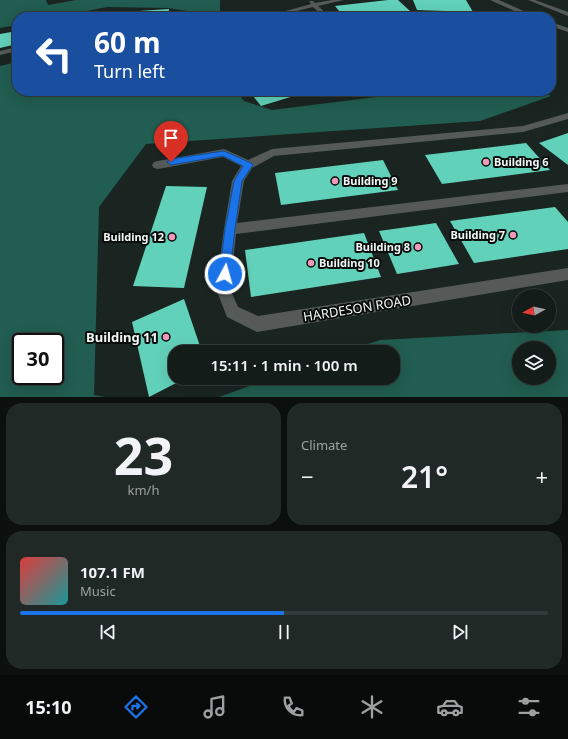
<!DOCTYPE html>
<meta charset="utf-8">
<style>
body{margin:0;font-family:"Noto Sans",sans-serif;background:#212927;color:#f1f3f6;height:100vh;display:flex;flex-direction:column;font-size:15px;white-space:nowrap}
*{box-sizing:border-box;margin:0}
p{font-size:13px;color:#9da1a2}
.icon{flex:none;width:22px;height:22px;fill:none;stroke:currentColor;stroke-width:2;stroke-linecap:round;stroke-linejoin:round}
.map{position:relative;height:397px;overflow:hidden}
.sheet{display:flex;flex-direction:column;gap:6px;padding:6px;background:#0b0f0e;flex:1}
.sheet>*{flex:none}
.guide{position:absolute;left:12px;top:12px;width:544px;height:84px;border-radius:16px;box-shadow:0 4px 16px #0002,0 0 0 1px #333a39;background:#1a4fa0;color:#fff;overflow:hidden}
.needle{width:26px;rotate:262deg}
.tools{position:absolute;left:512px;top:289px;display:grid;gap:8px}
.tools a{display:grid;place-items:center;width:44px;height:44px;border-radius:50%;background:#141c1a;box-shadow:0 4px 16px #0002,0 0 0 1px #333a39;font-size:20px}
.speed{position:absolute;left:12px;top:333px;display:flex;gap:8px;font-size:20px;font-weight:700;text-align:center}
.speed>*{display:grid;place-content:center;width:52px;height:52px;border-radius:50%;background:#141c1a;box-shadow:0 4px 16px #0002,0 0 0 1px #333a39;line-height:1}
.speed .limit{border:2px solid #111;border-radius:6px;background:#fff;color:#111}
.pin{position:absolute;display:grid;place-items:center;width:34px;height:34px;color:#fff;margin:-41px -17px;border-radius:50% 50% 50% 0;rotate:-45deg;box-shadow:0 0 4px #0007}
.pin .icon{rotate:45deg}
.me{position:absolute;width:44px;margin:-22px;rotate:6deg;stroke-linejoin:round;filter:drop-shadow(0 0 3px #0008)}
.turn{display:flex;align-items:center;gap:14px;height:84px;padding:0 16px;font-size:18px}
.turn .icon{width:52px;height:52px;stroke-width:2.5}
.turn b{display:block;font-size:28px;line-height:34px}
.big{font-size:30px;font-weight:600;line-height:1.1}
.sheet .tile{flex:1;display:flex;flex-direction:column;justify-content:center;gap:6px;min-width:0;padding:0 14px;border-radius:16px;background:#212927}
.sheet .dial{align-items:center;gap:0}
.dial b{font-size:52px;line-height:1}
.song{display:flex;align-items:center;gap:12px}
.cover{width:48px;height:48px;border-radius:6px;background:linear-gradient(135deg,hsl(0 70% 55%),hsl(180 70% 35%))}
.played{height:4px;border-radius:2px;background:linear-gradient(90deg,#1a73e8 50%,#333a39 50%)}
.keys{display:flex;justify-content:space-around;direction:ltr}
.heat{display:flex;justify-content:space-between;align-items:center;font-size:22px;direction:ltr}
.sheet .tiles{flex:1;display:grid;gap:6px;grid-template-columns:1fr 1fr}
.tile:last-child{grid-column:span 2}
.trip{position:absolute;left:168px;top:345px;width:232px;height:40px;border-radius:16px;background:#141c1a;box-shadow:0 4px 16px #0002,0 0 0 1px #333a39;font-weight:600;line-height:40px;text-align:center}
.tab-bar{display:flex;height:64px;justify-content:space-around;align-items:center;background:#080b0a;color:#9da1a2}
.tab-bar .icon{width:28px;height:28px}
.tab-bar .current{color:#1a73e8}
.tab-bar b{font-size:18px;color:#f1f3f6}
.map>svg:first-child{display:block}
.forest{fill:#215d50;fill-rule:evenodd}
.building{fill:#62d1b9}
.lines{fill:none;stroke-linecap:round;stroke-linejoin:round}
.service{fill:#555a58;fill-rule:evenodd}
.minor{fill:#555a58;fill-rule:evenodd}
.tertiary{fill:#555a58;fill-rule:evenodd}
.route{fill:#1a73e8;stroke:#114b97}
.poi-dot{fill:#ef9ab8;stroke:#080d0b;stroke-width:1.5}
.labels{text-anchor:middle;stroke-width:4;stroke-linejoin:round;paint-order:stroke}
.poi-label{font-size:11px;font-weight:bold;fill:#f0f7f5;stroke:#080d0b;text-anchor:start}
.near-street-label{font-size:13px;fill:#f0f7f5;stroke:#080d0b}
.near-poi-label{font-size:13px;font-weight:bold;fill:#f0f7f5;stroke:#080d0b;text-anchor:end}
</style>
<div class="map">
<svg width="568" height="397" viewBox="0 0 568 397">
<rect width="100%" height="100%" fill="#1a2522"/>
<!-- forest -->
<g class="forest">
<polygon points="0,0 46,0 48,5 76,0 220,0 220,12 200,13 168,8 107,7 57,17 17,17 17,25 0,28"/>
<path d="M17 62V91H236L244 101 272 110 424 91H541L551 96 480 121 146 144 99 207 94 395 105 397H0V66ZM21 342H55V376H21Z"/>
<path d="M568 330V397H219L272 378H393V352H345L380 340ZM519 348H549V378H519Z"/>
</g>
<!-- building -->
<g class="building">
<polygon points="388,0 398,0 410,11 360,17 344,17 335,6"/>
<polygon points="413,0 466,0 473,12 417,10"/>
<polygon points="169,9 168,17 91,17 93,14"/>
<polygon points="303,13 307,17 289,17 289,16"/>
<polygon points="17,31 17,44 0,48 0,34"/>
<polygon points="249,91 294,91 297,95 261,106"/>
<polygon points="327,91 363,91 363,92 328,95"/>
<polygon points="568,133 568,165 539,143"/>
<polygon points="526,143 550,170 442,184 425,155"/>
<polygon points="383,160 398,190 281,205 275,173"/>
<polygon points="166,186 207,187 184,288 133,286"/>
<polygon points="555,207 568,222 568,249 474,263 450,221"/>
<polygon points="436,223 459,264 397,274 379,231"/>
<polygon points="364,233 381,277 251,297 245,250"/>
<polygon points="184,299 202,352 175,352 175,378 186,378 149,397 132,322"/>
</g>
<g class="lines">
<!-- service -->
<g class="service">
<polygon points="332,0 344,0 318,6 330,17 324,17 313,7 273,17 264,17 311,4 309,1 313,1 315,3"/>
<polygon points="528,0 535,0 568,12 568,16"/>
<polygon points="17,47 17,51 0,55 0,51"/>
</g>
<!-- minor -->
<polygon class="minor" points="568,113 568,119 523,132 274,156 252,168 244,181 237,223 568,184 568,192 236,234 230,289 238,307 258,316 568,268 568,280 257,332 227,317 216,289 224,229 232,181 241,166 223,157 158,169 154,168 152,165 154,162 158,161 224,149 248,160 272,149 523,126"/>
<!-- tertiary -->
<g class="tertiary">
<polygon points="490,0 499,0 537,17 528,17"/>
<polygon points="551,22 568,28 568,32 551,26"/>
</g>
</g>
<!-- route -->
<polygon class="route" points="224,151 251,163 253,165 242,181 235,229 230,274 228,277 225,278 221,277 219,274 225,229 234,181 243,166 223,156 171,165 167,162 171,159"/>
<!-- markers -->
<g class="poi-dot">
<circle cx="486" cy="162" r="4"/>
<circle cx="335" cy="181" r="4"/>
<circle cx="513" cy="235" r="4"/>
<circle cx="172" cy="237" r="4"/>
<circle cx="418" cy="247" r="4"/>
<circle cx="311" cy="263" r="4"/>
<circle cx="166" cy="337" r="4"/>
</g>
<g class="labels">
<!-- poi labels -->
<g class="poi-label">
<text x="494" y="166">Building 6</text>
<text x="343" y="185">Building 9</text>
<text x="505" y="239" text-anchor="end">Building 7</text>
<text x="164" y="241" text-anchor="end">Building 12</text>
<text x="410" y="251" text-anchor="end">Building 8</text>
<text x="319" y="267">Building 10</text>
</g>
<!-- near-street labels -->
<g class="near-street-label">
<text transform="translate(357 308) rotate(-9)" y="5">HARDESON ROAD</text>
</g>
<!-- near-poi labels -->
<g class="near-poi-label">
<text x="158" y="342">Building 11</text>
</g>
</g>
</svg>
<div class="tools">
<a><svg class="needle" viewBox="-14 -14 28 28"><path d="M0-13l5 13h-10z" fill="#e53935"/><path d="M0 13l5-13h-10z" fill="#9da1a2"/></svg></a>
<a><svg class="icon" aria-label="layers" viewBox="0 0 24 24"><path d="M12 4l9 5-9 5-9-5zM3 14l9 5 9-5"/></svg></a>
</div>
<div class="speed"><div class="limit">30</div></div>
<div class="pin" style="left:171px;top:162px;background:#d93025"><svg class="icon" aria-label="arrive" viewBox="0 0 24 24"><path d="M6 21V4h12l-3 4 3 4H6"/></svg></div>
<svg class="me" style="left:225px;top:274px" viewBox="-20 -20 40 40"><circle r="17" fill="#1a73e8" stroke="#fff" stroke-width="3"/><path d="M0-11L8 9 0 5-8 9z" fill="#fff"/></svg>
<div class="trip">15:11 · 1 min · 100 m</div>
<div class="guide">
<div class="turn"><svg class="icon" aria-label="left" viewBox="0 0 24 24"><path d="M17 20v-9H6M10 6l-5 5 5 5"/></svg><div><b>60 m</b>Turn left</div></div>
</div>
</div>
<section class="sheet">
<div class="tiles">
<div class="tile dial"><b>23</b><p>km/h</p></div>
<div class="tile"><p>Climate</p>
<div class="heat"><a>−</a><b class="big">21°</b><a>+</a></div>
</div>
<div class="tile">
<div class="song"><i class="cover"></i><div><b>107.1 FM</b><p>Music</p></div></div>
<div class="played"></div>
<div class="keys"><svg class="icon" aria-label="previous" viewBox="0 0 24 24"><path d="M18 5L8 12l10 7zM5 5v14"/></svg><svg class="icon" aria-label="pause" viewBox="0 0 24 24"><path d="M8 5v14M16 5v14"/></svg><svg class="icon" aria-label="next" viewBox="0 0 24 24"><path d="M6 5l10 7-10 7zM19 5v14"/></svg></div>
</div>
</div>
</section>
<nav class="tab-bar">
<b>15:10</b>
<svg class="icon current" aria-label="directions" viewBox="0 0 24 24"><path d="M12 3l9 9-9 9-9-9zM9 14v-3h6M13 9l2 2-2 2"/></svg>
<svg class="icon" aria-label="music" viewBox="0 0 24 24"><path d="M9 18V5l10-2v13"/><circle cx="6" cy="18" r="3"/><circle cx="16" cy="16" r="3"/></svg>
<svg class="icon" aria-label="phone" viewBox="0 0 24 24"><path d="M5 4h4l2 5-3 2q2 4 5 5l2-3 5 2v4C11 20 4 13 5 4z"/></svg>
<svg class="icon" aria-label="climate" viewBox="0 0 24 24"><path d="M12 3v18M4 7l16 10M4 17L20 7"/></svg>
<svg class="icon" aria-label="car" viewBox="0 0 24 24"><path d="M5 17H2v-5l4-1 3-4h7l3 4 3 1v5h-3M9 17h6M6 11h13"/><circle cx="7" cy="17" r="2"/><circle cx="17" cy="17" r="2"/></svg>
<svg class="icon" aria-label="filters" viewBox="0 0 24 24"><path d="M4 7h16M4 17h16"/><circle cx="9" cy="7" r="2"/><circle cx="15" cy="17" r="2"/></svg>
</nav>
